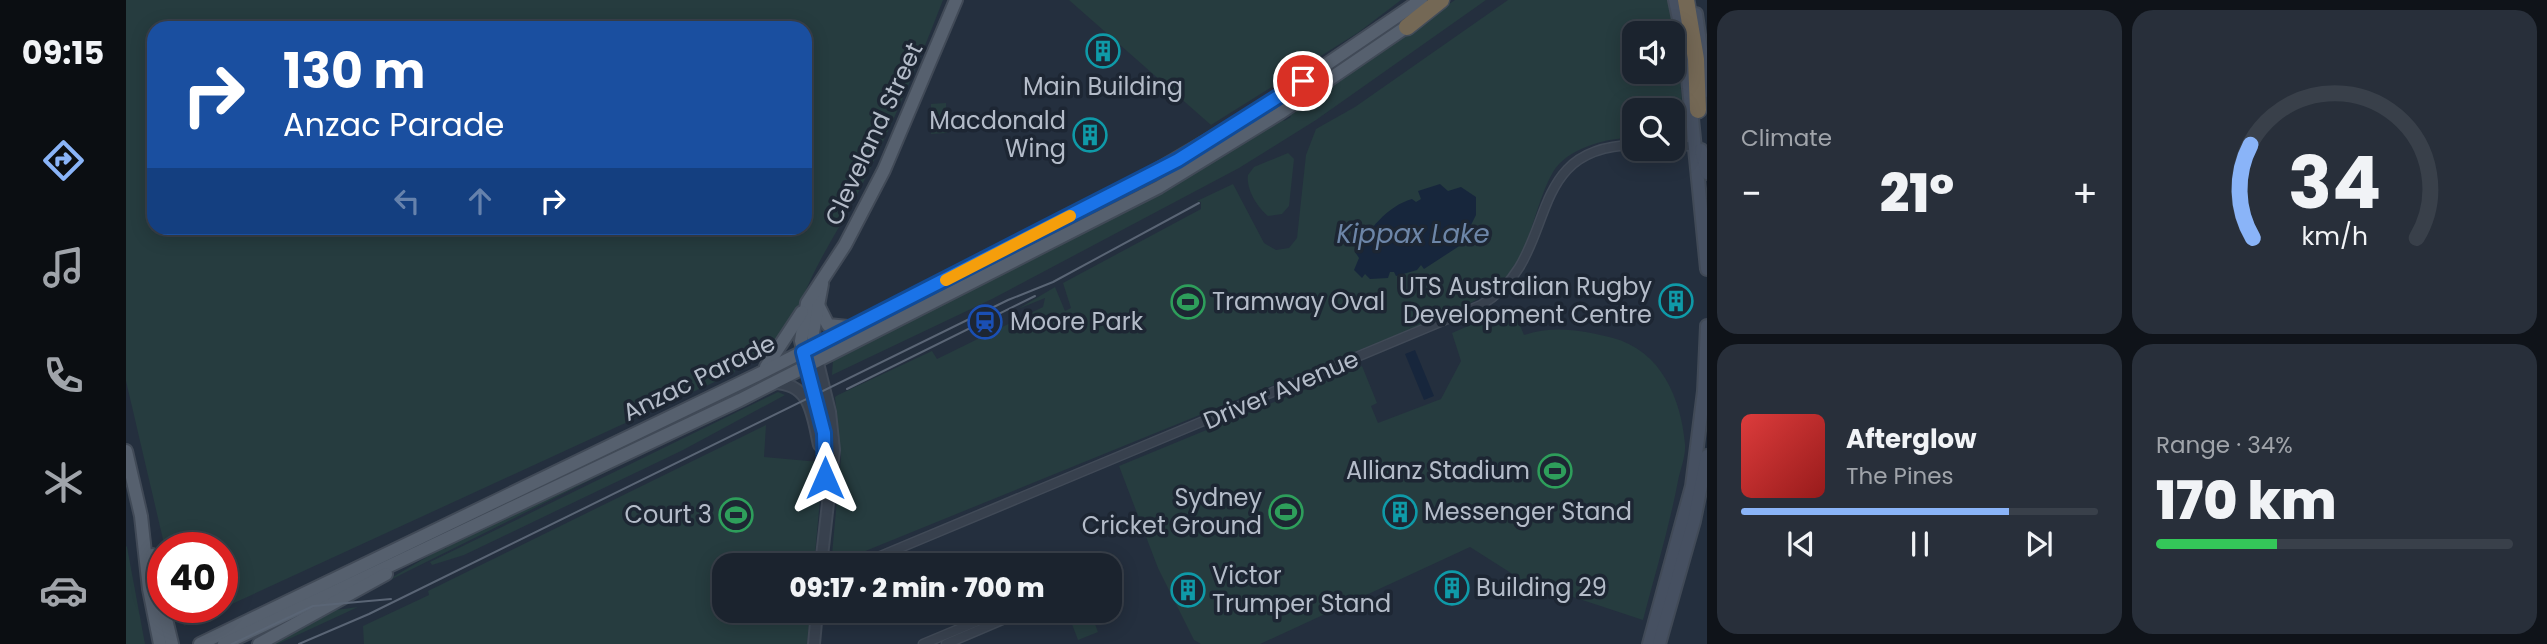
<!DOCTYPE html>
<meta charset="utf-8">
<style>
body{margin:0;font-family:Poppins,sans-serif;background:#282f3a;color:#f1f3f6;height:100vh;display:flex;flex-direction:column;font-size:26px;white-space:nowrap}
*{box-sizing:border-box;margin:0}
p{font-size:23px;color:#a0a4aa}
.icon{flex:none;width:38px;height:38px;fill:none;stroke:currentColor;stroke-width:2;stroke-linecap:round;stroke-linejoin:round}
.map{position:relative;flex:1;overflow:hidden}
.details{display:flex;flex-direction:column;gap:10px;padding:10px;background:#0f1319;width:840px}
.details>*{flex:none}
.hud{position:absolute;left:21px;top:21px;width:665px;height:214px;border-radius:21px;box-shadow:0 4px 18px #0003,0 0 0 2px #39404a;background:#1a4fa0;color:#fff;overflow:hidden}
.controls{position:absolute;left:1496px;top:21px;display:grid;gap:14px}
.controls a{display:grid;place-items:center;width:63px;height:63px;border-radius:14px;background:#1b232e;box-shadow:0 4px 18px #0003,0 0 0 2px #39404a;font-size:35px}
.speed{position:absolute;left:21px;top:532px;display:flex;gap:14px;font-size:35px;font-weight:700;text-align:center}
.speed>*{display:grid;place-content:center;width:91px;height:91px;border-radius:50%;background:#1b232e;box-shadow:0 4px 18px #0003,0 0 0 2px #39404a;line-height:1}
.speed .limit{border:10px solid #d22;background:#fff;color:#111}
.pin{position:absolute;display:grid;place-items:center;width:60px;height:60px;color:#fff;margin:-30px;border:4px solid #fff;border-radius:50%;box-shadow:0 2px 7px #0007}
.me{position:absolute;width:77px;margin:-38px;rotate:0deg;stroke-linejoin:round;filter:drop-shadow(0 0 5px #0008)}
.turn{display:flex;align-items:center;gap:24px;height:147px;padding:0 21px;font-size:32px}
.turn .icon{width:91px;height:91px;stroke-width:2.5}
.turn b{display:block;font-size:49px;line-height:60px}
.lanes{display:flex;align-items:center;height:66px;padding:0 21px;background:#0003;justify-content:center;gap:35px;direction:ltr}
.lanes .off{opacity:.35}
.big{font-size:52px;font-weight:800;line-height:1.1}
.details .tile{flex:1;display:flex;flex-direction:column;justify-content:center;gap:10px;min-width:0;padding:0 24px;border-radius:21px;background:#282f3a}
.details .dial{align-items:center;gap:0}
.dial svg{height:182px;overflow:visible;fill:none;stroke:#39404a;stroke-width:7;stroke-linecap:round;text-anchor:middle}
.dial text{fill:#f1f3f6;stroke:none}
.song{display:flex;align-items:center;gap:21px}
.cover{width:84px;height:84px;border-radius:10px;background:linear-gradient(135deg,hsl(0 70% 55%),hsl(0 70% 35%))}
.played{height:7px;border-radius:4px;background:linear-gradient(90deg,#8ab4f8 75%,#39404a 75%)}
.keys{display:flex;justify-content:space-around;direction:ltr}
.heat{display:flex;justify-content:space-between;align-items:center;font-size:38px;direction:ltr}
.charge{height:10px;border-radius:5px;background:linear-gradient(90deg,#34c759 34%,#39404a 0)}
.details .tiles{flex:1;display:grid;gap:10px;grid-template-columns:repeat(2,1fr)}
.trip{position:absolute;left:586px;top:553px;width:410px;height:70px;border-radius:21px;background:#1b232e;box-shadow:0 4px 18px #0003,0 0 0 2px #39404a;font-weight:800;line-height:70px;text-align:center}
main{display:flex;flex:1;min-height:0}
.tab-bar{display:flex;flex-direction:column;width:126px;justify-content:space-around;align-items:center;background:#0b0e12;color:#a0a4aa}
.tab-bar .icon{width:49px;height:49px}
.tab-bar .active{color:#8ab4f8}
.tab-bar b{font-size:32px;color:#f1f3f6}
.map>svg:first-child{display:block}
.green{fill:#263c3f;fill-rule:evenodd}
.water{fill:#17263c}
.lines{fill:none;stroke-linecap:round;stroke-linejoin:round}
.minor-casing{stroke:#414a57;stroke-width:11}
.tertiary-casing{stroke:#414a57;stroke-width:14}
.secondary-casing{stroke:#414a57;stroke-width:16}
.primary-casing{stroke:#414a57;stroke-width:16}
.motorway-casing{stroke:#434c59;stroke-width:19}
.minor{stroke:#38414e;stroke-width:8}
.tertiary{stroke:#38414e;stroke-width:10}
.secondary{stroke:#465061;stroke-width:12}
.primary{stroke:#56606e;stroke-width:12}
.motorway{stroke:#746855;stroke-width:16}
.tram{stroke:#5a6575;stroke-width:2}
.route-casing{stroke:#114b97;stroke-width:18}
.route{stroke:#1a73e8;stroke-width:12}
.slow{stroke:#f59e0b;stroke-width:12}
.labels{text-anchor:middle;stroke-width:7;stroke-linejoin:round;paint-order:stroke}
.poi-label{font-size:24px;fill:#b4bcc9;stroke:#1d2633;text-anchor:end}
.street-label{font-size:24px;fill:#b4bcc9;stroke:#1d2633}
.water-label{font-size:26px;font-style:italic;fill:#6d86a8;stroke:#1d2633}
</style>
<main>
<nav class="tab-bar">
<b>09:15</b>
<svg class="icon active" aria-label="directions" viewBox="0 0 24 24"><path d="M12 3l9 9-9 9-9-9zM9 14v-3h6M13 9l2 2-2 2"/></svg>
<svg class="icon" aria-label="music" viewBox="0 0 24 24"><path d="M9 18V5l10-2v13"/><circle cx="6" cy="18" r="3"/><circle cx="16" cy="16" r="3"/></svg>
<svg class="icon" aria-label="phone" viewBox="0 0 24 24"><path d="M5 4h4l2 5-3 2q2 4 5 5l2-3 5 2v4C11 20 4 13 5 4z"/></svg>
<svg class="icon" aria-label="climate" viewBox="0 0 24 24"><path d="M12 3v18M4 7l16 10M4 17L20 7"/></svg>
<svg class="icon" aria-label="car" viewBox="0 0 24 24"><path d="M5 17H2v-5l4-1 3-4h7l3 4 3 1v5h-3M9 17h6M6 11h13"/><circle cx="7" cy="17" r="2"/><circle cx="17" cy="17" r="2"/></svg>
</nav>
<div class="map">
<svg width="1581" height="644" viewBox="0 0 1581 644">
<rect width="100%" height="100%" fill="#242f3e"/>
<!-- green -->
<g class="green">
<path d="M0 0H817C792 65 764 130 733 191 708 240 672 286 666 342L608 368 609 372 595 379 58 626 53 607H96V548H39L0 381ZM28 28H679V228H28Z"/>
<polygon points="943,0 1275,0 1233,32 1085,125"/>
<polygon points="1329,0 1360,0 1190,120 1113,168 866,299 706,375 707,359 1038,191 1156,118 1158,121 1165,117 1163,114"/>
<path d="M1382 0H1543L1549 31 1560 139H1547V110H1508V138C1482 137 1441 148 1427 172 1411 200 1407 235 1390 263 1375 288 1352 299 1327 312L705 565 715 457 709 397 712 395 806 351 811 359 917 307 919 298 892 309 929 287 939 311 945 308 937 283 1075 209V202L1071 201 1107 184 1138 243 1150 250 1163 248 1171 238 1180 155 1190 129 1229 107ZM1508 33H1547V72H1508Z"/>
<polygon points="820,103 821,133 805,134 805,104"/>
<path d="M1162 153 1168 159 1163 206 1156 214 1142 216C1131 207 1120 189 1122 175L1128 167Z"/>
<path d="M1389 314 1398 335C1428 325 1456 330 1487 338 1535 351 1555 398 1559 444 1560 456 1554 470 1552 481 1543 528 1529 574 1517 620L1396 580 1344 547 1134 644H1075L1068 640 1032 568 993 466 1236 366 1251 403 1245 406 1252 423 1315 399 1335 361 1326 333 1354 321Z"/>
<polygon points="652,392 659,395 557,450 338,555 306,565 304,562"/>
<polygon points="631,397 248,588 318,547 319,549 324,544"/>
<polygon points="640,425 638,457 693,462 696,477 688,565 598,565 598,611 684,611 681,644 238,644 237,626 303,595 302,591"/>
<polygon points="0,546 1,547 19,644 0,644"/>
<polygon points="232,607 152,644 149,644 210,610"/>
<polygon points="941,611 964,611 972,632 952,640"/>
</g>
<!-- water -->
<g class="water">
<path d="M1314 184 1322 191 1335 187 1350 197V215L1339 237 1341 241 1298 269 1295 265 1291 270 1270 276 1268 272H1264L1262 278 1244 279 1239 274 1236 278 1228 270 1233 258 1229 252C1243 230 1261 206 1286 199L1290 202 1295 199 1292 191Z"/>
<polygon points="1289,350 1308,396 1298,400 1279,354"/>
</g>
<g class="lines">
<defs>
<g id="minor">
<polyline points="1547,146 1569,146"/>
<path d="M733 565 1355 305C1437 258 1392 147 1508 145"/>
<polyline points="797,644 876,611"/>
<polyline points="820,644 897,611"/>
</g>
<g id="tertiary">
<polyline points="691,359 704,412 708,450 695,565"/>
<polyline points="681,365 698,433 700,465"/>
<path d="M648 383C685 384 686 414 693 445"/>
<polyline points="688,644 691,611"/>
</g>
<g id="secondary">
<polyline points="1549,0 1559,48 1581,269"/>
<polyline points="1570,14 1581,91"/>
<polyline points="1575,150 1581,173"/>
<polyline points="1523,644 1566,486 1578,391 1581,326"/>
<polyline points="1533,644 1568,521 1581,456"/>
</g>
<g id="primary">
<polyline points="693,307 702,325 722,327"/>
<polyline points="689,352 687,333 696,284"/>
<polyline points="679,358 675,341 681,303 719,245 758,170 830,0"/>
<polyline points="640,367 676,312"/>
<polyline points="0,451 15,516 23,589 34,644"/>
<polyline points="26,555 37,604"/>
<polyline points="37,607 46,644"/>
<polyline points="74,644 631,375 999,189 1132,111 1295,0"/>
<polyline points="98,644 614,400 1033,187 1154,113 1286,23"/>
<polyline points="133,644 260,574"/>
</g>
<g id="motorway">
<polyline points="1560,0 1570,59 1572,110"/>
<polyline points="1281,27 1315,0"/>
</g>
</defs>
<!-- minor casing -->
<use href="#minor" class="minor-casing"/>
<!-- tertiary casing -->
<use href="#tertiary" class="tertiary-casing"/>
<!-- secondary casing -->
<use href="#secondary" class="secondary-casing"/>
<!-- primary casing -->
<use href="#primary" class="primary-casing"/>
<!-- motorway casing -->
<use href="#motorway" class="motorway-casing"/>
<!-- minor -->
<use href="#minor" class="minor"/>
<!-- tertiary -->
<use href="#tertiary" class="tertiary"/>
<!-- secondary -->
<use href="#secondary" class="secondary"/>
<!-- primary -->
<use href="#primary" class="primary"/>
<!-- motorway -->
<use href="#motorway" class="motorway"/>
<!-- tram -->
<g class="tram">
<polyline points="721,389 909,296"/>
<polyline points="106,644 187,606 265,599"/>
<polyline points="173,644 243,614 882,300 927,282 1073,203"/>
</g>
</g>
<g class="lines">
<defs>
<polyline id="route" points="699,478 698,433 677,352 1052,160 1177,81"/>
</defs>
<!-- route casing -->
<use href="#route" class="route-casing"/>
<!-- route -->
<use href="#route" class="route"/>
<!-- slow -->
<polyline class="slow" points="820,280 944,216"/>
</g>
<!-- icons -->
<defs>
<symbol id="building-ring" viewBox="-11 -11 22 22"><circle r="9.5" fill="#1d2633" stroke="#0f9aa8" stroke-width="1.5"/><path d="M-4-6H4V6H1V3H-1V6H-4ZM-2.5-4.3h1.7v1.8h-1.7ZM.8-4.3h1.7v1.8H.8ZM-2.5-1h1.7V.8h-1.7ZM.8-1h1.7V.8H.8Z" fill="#0f9aa8"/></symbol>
<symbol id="stadium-ring" viewBox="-11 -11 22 22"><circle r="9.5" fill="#1d2633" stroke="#2e9e5b" stroke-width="1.5"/><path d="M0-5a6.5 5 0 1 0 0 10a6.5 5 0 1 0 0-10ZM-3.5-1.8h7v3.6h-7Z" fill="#2e9e5b"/></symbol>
<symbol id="station-ring" viewBox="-11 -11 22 22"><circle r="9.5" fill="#1d2633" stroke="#1a4fb4" stroke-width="1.5"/><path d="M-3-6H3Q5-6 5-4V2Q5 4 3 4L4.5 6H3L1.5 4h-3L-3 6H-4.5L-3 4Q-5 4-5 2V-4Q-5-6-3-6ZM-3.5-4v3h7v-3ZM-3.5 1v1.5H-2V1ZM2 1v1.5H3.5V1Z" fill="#1a4fb4"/></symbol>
</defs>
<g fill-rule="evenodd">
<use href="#building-ring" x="958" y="32" width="38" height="38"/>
<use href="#building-ring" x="945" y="116" width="38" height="38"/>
<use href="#building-ring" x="1531" y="282" width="38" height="38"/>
<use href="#stadium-ring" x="1043" y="283" width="38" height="38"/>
<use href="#station-ring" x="840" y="303" width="38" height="38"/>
<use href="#stadium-ring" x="1410" y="452" width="38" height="38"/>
<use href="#stadium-ring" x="1141" y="493" width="38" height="38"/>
<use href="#building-ring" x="1255" y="493" width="38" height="38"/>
<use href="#stadium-ring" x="591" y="496" width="38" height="38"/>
<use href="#building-ring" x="1307" y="569" width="38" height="38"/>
<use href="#building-ring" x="1043" y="571" width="38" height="38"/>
</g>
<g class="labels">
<!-- poi labels -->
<g class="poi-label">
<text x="977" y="95" text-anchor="middle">Main Building</text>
<text x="940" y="129">Macdonald<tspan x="940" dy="28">Wing</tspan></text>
<text x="1526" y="295">UTS Australian Rugby<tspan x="1526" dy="28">Development Centre</tspan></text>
<text x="1086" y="310" text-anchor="start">Tramway Oval</text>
<text x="884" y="330" text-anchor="start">Moore Park</text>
<text x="1404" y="479">Allianz Stadium</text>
<text x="1136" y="506">Sydney<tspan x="1136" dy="28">Cricket Ground</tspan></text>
<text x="1298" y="520" text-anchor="start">Messenger Stand</text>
<text x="586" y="523">Court 3</text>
<text x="1086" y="584" text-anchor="start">Victor<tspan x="1086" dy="28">Trumper Stand</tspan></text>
<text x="1350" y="596" text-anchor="start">Building 29</text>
</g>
<!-- street labels -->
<g class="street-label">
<text transform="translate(748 134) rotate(-65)" y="8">Cleveland Street</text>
<text transform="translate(573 378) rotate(-26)" y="8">Anzac Parade</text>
<text transform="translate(1155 390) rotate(-23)" y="8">Driver Avenue</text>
</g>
<!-- water labels -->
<g class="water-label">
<text x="1287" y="243">Kippax Lake</text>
</g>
</g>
</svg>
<div class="controls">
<a><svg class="icon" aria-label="sound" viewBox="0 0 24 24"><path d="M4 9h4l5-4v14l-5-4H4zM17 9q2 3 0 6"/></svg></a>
<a><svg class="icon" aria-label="search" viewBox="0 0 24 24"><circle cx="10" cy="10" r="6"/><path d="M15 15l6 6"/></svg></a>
</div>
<div class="speed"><div class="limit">40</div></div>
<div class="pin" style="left:1177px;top:81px;background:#d93025"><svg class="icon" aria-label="arrive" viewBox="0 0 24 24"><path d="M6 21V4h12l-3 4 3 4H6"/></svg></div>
<svg class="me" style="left:699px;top:478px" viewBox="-20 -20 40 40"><path d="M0-17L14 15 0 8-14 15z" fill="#1a73e8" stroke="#fff" stroke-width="4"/></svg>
<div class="trip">09:17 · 2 min · 700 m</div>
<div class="hud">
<div class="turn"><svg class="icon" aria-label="right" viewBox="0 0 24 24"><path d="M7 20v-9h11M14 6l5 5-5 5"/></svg><div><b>130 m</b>Anzac Parade</div></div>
<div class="lanes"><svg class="icon off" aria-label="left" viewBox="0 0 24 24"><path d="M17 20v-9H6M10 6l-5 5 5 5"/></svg><svg class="icon off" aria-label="ahead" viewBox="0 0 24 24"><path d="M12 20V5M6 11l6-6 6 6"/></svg><svg class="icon" aria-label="right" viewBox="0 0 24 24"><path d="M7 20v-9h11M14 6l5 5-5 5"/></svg></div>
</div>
</div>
<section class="details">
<div class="tiles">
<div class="tile"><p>Climate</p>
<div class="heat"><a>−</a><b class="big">21°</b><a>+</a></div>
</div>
<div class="tile dial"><svg viewBox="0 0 100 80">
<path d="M14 69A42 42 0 1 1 86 69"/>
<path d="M14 69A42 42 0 0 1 13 28" stroke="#8ab4f8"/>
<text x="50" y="56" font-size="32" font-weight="700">34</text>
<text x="50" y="72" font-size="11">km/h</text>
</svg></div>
<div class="tile">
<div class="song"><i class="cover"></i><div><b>Afterglow</b><p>The Pines</p></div></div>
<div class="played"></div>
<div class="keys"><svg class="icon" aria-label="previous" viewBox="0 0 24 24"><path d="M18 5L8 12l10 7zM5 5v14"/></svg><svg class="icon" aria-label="pause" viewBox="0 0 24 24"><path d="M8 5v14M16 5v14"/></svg><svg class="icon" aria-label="next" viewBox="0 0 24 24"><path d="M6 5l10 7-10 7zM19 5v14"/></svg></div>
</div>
<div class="tile"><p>Range · 34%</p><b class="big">170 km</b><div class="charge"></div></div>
</div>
</section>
</main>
